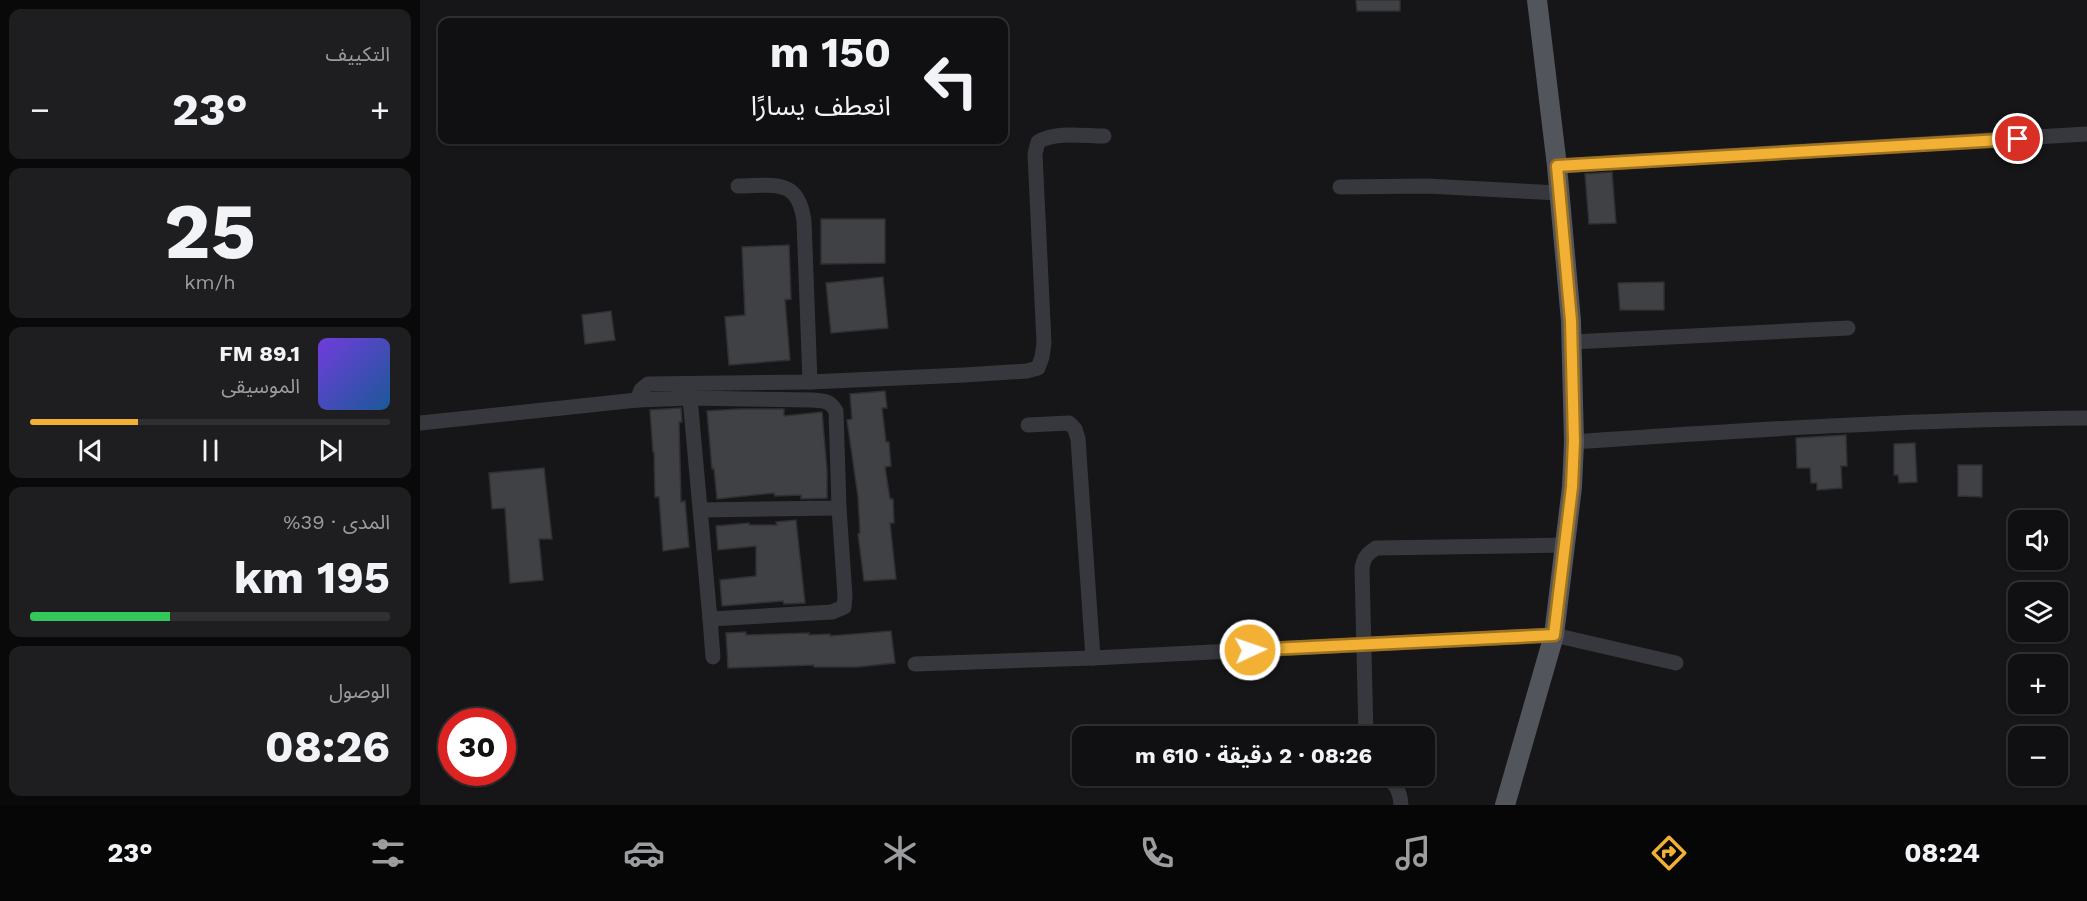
<!DOCTYPE html>
<html lang="ar">
<meta charset="utf-8">
<style>
body{margin:0;font-family:"Work Sans","Noto Sans Arabic",sans-serif;background:#1e1e20;color:#f1f3f6;direction:rtl;height:100vh;display:flex;flex-direction:column;font-size:22px;white-space:nowrap}
*{box-sizing:border-box;margin:0}
p{font-size:20px;color:#9c9d9f}
.icon{flex:none;width:33px;height:33px;fill:none;stroke:currentColor;stroke-width:2;stroke-linecap:round;stroke-linejoin:round}
.map{position:relative;flex:1;overflow:hidden;direction:ltr}
.drawer{display:flex;flex-direction:column;gap:9px;padding:9px;background:#09090a;width:420px}
.drawer>*{flex:none}
.banner{position:absolute;left:18px;top:18px;width:570px;height:126px;border-radius:12px;box-shadow:0 2px 4px #0004,0 0 0 2px #303032;direction:rtl;background:#101012;color:#f1f3f6;overflow:hidden}
.buttons{position:absolute;left:1588px;top:510px;display:grid;gap:12px}
.buttons a{display:grid;place-items:center;width:60px;height:60px;border-radius:12px;background:#101012;box-shadow:0 2px 4px #0004,0 0 0 2px #303032;font-size:30px}
.speed{position:absolute;left:18px;top:708px;display:flex;gap:12px;font-size:30px;font-weight:700;text-align:center}
.speed>*{display:grid;place-content:center;width:78px;height:78px;border-radius:50%;background:#101012;box-shadow:0 2px 4px #0004,0 0 0 2px #303032;line-height:1}
.speed .limit{border:9px solid #d22;background:#fff;color:#111}
.pin{position:absolute;display:grid;place-items:center;width:51px;height:51px;color:#fff;margin:-26px;border:3px solid #fff;border-radius:50%;box-shadow:0 2px 6px #0007}
.me{position:absolute;width:66px;margin:-33px;rotate:87deg;stroke-linejoin:round;filter:drop-shadow(0 0 4px #0008)}
.turn{display:flex;align-items:center;gap:21px;height:126px;padding:0 18px;font-size:27px}
.turn .icon{width:78px;height:78px;stroke-width:2.5}
.turn b{display:block;font-size:42px;line-height:51px}
.big{font-size:45px;font-weight:700;line-height:1.1}
.drawer .card{flex:1;display:flex;flex-direction:column;justify-content:center;gap:9px;min-width:0;padding:0 21px;border-radius:12px;background:#1e1e20}
.drawer .dial{align-items:center;gap:0}
.dial b{font-size:78px;line-height:1}
.song{display:flex;align-items:center;gap:18px}
.cover{width:72px;height:72px;border-radius:9px;background:linear-gradient(135deg,hsl(260 70% 55%),hsl(210 70% 35%))}
.played{height:6px;border-radius:3px;background:linear-gradient(90deg,#f2b134 30%,#303032 30%)}
.keys{display:flex;justify-content:space-around;direction:ltr}
.heat{display:flex;justify-content:space-between;align-items:center;font-size:33px;direction:ltr}
.charge{height:9px;border-radius:4px;background:linear-gradient(90deg,#34c759 39%,#303032 0)}
.trip{position:absolute;left:652px;top:726px;width:363px;height:60px;border-radius:12px;background:#101012;box-shadow:0 2px 4px #0004,0 0 0 2px #303032;font-weight:700;line-height:60px;text-align:center;direction:rtl}
.tabs{display:flex;height:96px;justify-content:space-around;align-items:center;background:#060607;color:#9c9d9f}
.tabs .icon{width:42px;height:42px}
.tabs .selected{color:#f2b134}
.tabs b{font-size:27px;color:#f1f3f6}
main{display:flex;flex:1;min-height:0}
.map>svg:first-child{display:block}
.building{fill:#404145;stroke:#303034;stroke-width:1.5}
.lines{fill:none;stroke-linecap:round;stroke-linejoin:round}
.minor{stroke:#37383d;stroke-width:15}
.major{stroke:#53555c;stroke-width:20}
.route-casing{stroke:#9d7322;stroke-width:15}
.route{stroke:#f2b134;stroke-width:10}
</style>
<main>
<div class="map">
<svg width="1667" height="805" viewBox="0 0 1667 805">
<rect width="100%" height="100%" fill="#161618"/>
<!-- building -->
<g class="building">
<polygon points="936,0 980,0 980,11 937,11"/>
<polygon points="1192,172 1196,223 1169,224 1165,174"/>
<polygon points="401,219 465,219 465,263 401,264"/>
<polygon points="369,245 371,299 365,300 370,360 309,365 305,317 325,315 322,247"/>
<polygon points="463,277 468,328 411,333 406,283"/>
<polygon points="1244,282 1244,310 1200,310 1198,283"/>
<polygon points="191,311 195,340 165,344 162,315"/>
<polygon points="465,391 467,408 462,408 466,442 469,442 471,466 465,467 470,499 473,499 474,523 470,523 476,579 444,581 438,534 440,533 438,497 427,420 432,419 430,394"/>
<polygon points="261,408 262,422 259,422 261,502 265,501 269,547 243,551 239,497 235,497 234,452 233,452 230,410"/>
<polygon points="319,409 364,409 364,416 402,412 407,470 407,498 381,499 381,495 355,496 354,493 297,499 294,469 292,469 287,411"/>
<polygon points="1426,435 1427,466 1421,466 1422,488 1397,490 1397,483 1391,483 1390,468 1377,468 1376,438"/>
<polygon points="1495,443 1497,482 1479,483 1478,475 1474,475 1474,444"/>
<polygon points="1538,465 1562,465 1562,497 1538,496"/>
<polygon points="124,468 132,539 119,539 123,580 90,583 85,508 72,509 69,473"/>
<polygon points="376,520 385,603 364,604 363,601 302,606 300,580 336,576 336,546 298,550 296,526 329,523 329,525 357,525 356,522"/>
<polygon points="471,631 475,663 437,667 394,667 394,665 308,668 306,633 326,632 326,635 389,633 389,635 410,634 410,636"/>
</g>
<g class="lines">
<!-- minor -->
<g class="minor">
<polyline points="1137,166 1667,134"/>
<path d="M318 186C354 186 378 177 384 221L390 382"/>
<polyline points="920,187 1007,186 1139,193"/>
<polyline points="1152,342 1428,328"/>
<polyline points="270,398 290,619 412,612 424,607 425,596 419,508"/>
<path d="M217 400 221 390 228 384 390 382 544 375 607 371 618 368 622 357 624 343 615 154 618 142C635 131 664 136 684 136"/>
<path d="M0 423 217 400 270 398 392 400C404 401 409 400 416 411L419 508 281 510"/>
<polyline points="608,425 649,423 655,429 658,439 673,658"/>
<path d="M1154 442C1325 430 1496 419 1667 418"/>
<polyline points="290,619 293,657"/>
<polyline points="495,664 673,658 1134,635 1256,663"/>
<path d="M946 736 942 568C944 557 947 554 956 548L1146 545"/>
<path d="M964 776C976 783 980 791 981 805"/>
</g>
<!-- major -->
<polyline class="major" points="1085,805 1134,635 1152,487 1154,442 1151,321 1137,166 1117,0"/>
</g>
<g class="lines">
<defs>
<polyline id="route" points="830,650 1134,635 1152,487 1154,441 1151,321 1137,166 1598,139"/>
</defs>
<!-- route casing -->
<use href="#route" class="route-casing"/>
<!-- route -->
<use href="#route" class="route"/>
</g>
</svg>
<div class="buttons">
<a><svg class="icon" aria-label="sound" viewBox="0 0 24 24"><path d="M4 9h4l5-4v14l-5-4H4zM17 9q2 3 0 6"/></svg></a>
<a><svg class="icon" aria-label="layers" viewBox="0 0 24 24"><path d="M12 4l9 5-9 5-9-5zM3 14l9 5 9-5"/></svg></a>
<a>+</a>
<a>−</a>
</div>
<div class="speed"><div class="limit">30</div></div>
<div class="pin" style="left:1598px;top:139px;background:#d93025"><svg class="icon" aria-label="arrive" viewBox="0 0 24 24"><path d="M6 21V4h12l-3 4 3 4H6"/></svg></div>
<svg class="me" style="left:830px;top:650px" viewBox="-20 -20 40 40"><circle r="17" fill="#f2b134" stroke="#fff" stroke-width="3"/><path d="M0-11L8 9 0 5-8 9z" fill="#fff"/></svg>
<div class="trip">08:26 · 2 دقيقة · 610 m</div>
<div class="banner">
<div class="turn"><svg class="icon" aria-label="left" viewBox="0 0 24 24"><path d="M17 20v-9H6M10 6l-5 5 5 5"/></svg><div><b>150 m</b>انعطف يسارًا</div></div>
</div>
</div>
<section class="drawer">
<div class="card"><p>التكييف</p>
<div class="heat"><a>−</a><b class="big">23°</b><a>+</a></div>
</div>
<div class="card dial"><b>25</b><p>km/h</p></div>
<div class="card">
<div class="song"><i class="cover"></i><div><b>89.1 FM</b><p>الموسيقى</p></div></div>
<div class="played"></div>
<div class="keys"><svg class="icon" aria-label="previous" viewBox="0 0 24 24"><path d="M18 5L8 12l10 7zM5 5v14"/></svg><svg class="icon" aria-label="pause" viewBox="0 0 24 24"><path d="M8 5v14M16 5v14"/></svg><svg class="icon" aria-label="next" viewBox="0 0 24 24"><path d="M6 5l10 7-10 7zM19 5v14"/></svg></div>
</div>
<div class="card"><p>المدى · 39%</p><b class="big">195 km</b><div class="charge"></div></div>
<div class="card"><p>الوصول</p><b class="big">08:26</b></div>
</section>
</main>
<nav class="tabs">
<b>08:24</b>
<svg class="icon selected" aria-label="directions" viewBox="0 0 24 24"><path d="M12 3l9 9-9 9-9-9zM9 14v-3h6M13 9l2 2-2 2"/></svg>
<svg class="icon" aria-label="music" viewBox="0 0 24 24"><path d="M9 18V5l10-2v13"/><circle cx="6" cy="18" r="3"/><circle cx="16" cy="16" r="3"/></svg>
<svg class="icon" aria-label="phone" viewBox="0 0 24 24"><path d="M5 4h4l2 5-3 2q2 4 5 5l2-3 5 2v4C11 20 4 13 5 4z"/></svg>
<svg class="icon" aria-label="climate" viewBox="0 0 24 24"><path d="M12 3v18M4 7l16 10M4 17L20 7"/></svg>
<svg class="icon" aria-label="car" viewBox="0 0 24 24"><path d="M5 17H2v-5l4-1 3-4h7l3 4 3 1v5h-3M9 17h6M6 11h13"/><circle cx="7" cy="17" r="2"/><circle cx="17" cy="17" r="2"/></svg>
<svg class="icon" aria-label="filters" viewBox="0 0 24 24"><path d="M4 7h16M4 17h16"/><circle cx="9" cy="7" r="2"/><circle cx="15" cy="17" r="2"/></svg>
<b>23°</b>
</nav>
